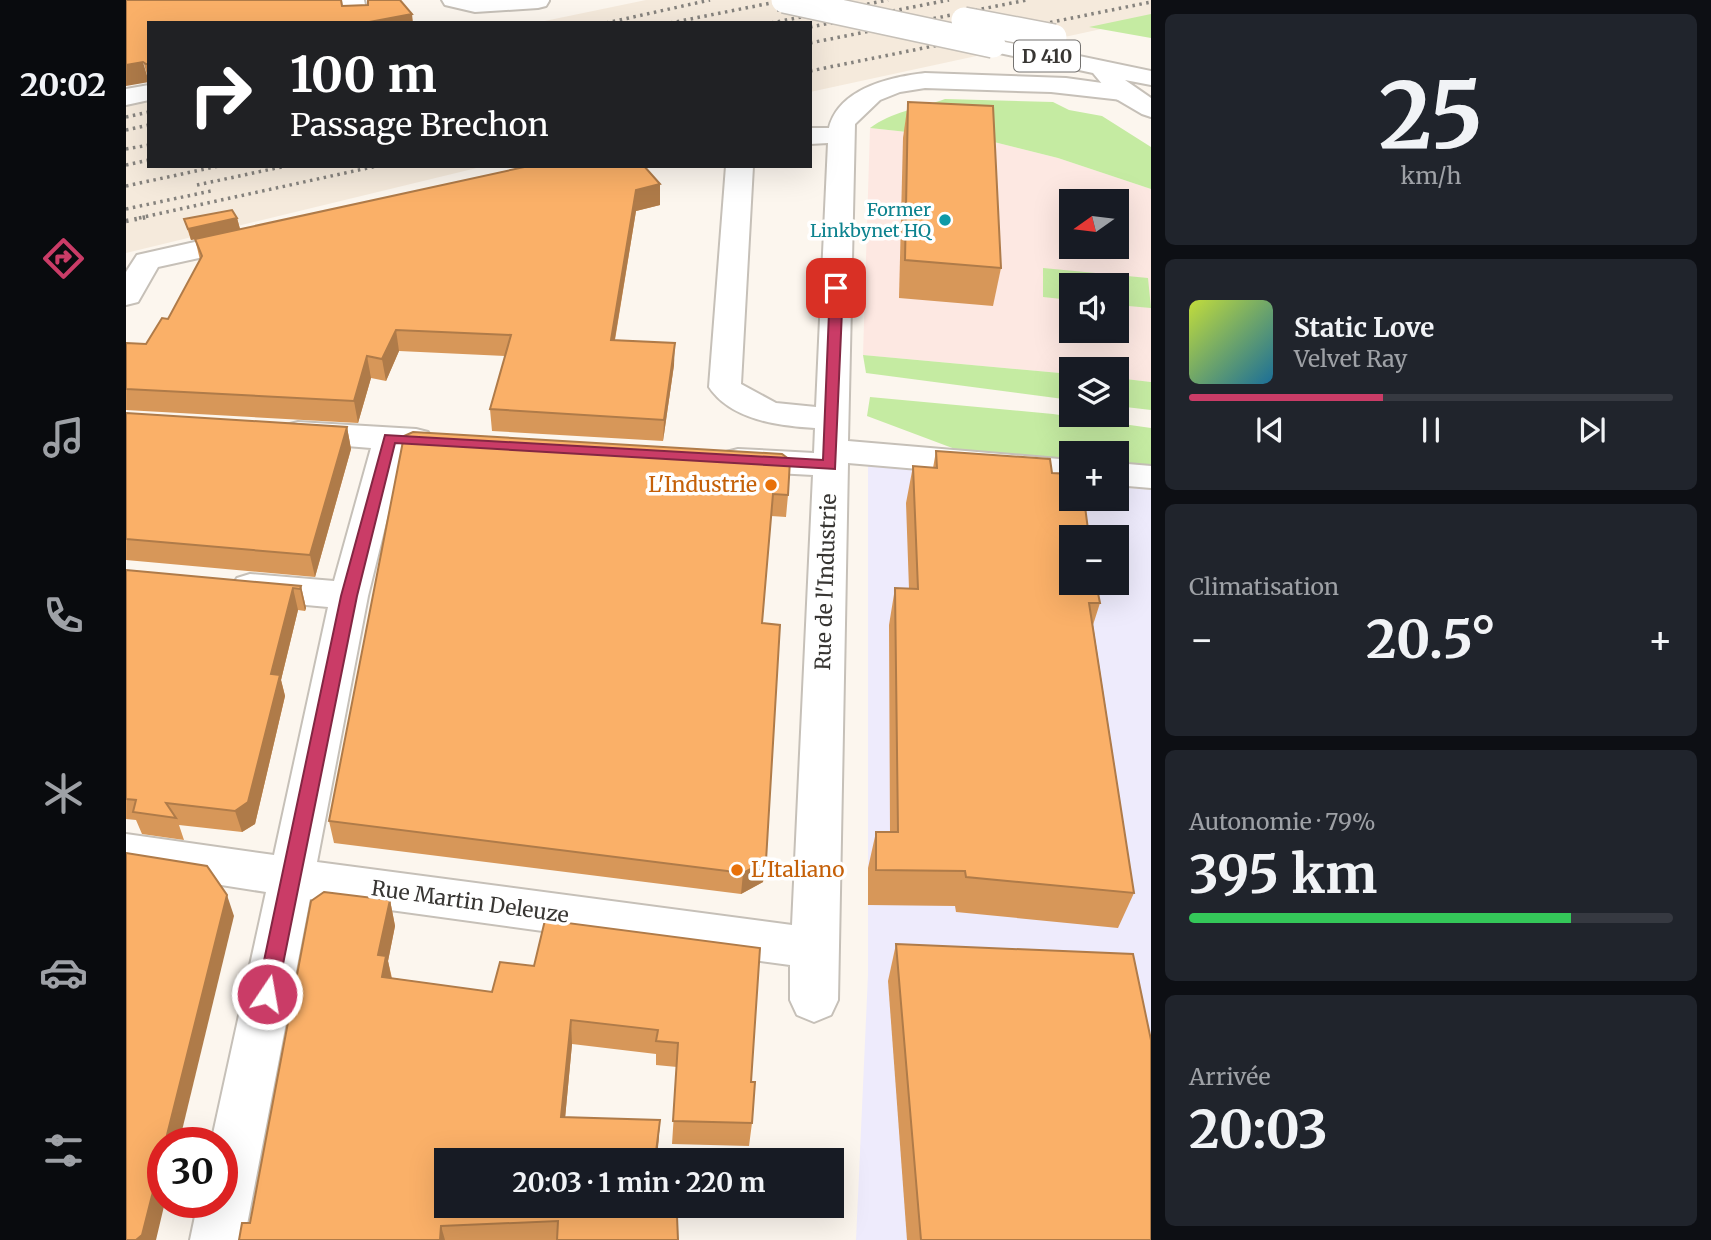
<!DOCTYPE html>
<html lang="fr">
<meta charset="utf-8">
<style>
body{margin:0;font-family:Merriweather,serif;background:#20242c;color:#f1f3f6;height:100vh;display:flex;flex-direction:column;font-size:26px;white-space:nowrap}
*{box-sizing:border-box;margin:0}
p{font-size:23px;color:#9ea1a6}
.icon{flex:none;width:38px;height:38px;fill:none;stroke:currentColor;stroke-width:2;stroke-linecap:round;stroke-linejoin:round}
.map{position:relative;flex:1;overflow:hidden}
.panel{display:flex;flex-direction:column;gap:14px;padding:14px;background:#0d0f14;width:560px}
.panel>*{flex:none}
.hud{position:absolute;left:21px;top:21px;width:665px;height:147px;border-radius:0px;box-shadow:0 7px 28px #0002;background:#202124;color:#fff;overflow:hidden}
.needle{width:46px;rotate:256deg}
.buttons{position:absolute;left:933px;top:189px;display:grid;gap:14px}
.buttons a{display:grid;place-items:center;width:70px;height:70px;border-radius:0px;background:#171b24;box-shadow:0 7px 28px #0002;font-size:35px}
.speed{position:absolute;left:21px;top:1127px;display:flex;gap:14px;font-size:35px;font-weight:700;text-align:center}
.speed>*{display:grid;place-content:center;width:91px;height:91px;border-radius:50%;background:#171b24;box-shadow:0 7px 28px #0002;line-height:1}
.speed .limit{border:10px solid #d22;background:#fff;color:#111}
.pin{position:absolute;display:grid;place-items:center;width:60px;height:60px;color:#fff;margin:-30px;border-radius:14px;box-shadow:0 4px 10px #0006}
.me{position:absolute;width:77px;margin:-38px;rotate:12deg;stroke-linejoin:round;filter:drop-shadow(0 0 5px #0008)}
.turn{display:flex;align-items:center;gap:24px;height:147px;padding:0 28px;font-size:32px}
.turn .icon{width:91px;height:91px;stroke-width:2.5}
.turn b{display:block;font-size:49px;line-height:60px}
.big{font-size:52px;font-weight:700;line-height:1.1}
.panel .widget{flex:1;display:flex;flex-direction:column;justify-content:center;gap:10px;min-width:0;padding:0 24px;border-radius:10px;background:#20242c}
.panel .dial{align-items:center;gap:0}
.dial b{font-size:91px;line-height:1}
.song{display:flex;align-items:center;gap:21px}
.cover{width:84px;height:84px;border-radius:10px;background:linear-gradient(135deg,hsl(70 70% 55%),hsl(200 70% 35%))}
.played{height:7px;border-radius:4px;background:linear-gradient(90deg,#ca3c67 40%,#363941 40%)}
.keys{display:flex;justify-content:space-around;direction:ltr}
.heat{display:flex;justify-content:space-between;align-items:center;font-size:38px;direction:ltr}
.charge{height:10px;border-radius:5px;background:linear-gradient(90deg,#34c759 79%,#363941 0)}
.trip{position:absolute;left:308px;top:1148px;width:410px;height:70px;border-radius:0px;background:#171b24;box-shadow:0 7px 28px #0002;font-weight:700;line-height:70px;text-align:center}
main{display:flex;flex:1;min-height:0}
.dock{display:flex;flex-direction:column;width:126px;justify-content:space-around;align-items:center;background:#090b0e;color:#9ea1a6}
.dock .icon{width:49px;height:49px}
.dock .on{color:#ca3c67}
.dock b{font-size:32px;color:#f1f3f6}
.map>svg:first-child{display:block}
.commercial{fill:#fde8e2;fill-rule:evenodd}
.industrial{fill:#eeebfc;fill-rule:evenodd}
.built{fill:#f5eadc}
.green{fill:#c5eba2}
.lines{fill:none;stroke-linecap:round;stroke-linejoin:round}
.minor-casing{stroke:#c6c0b8;stroke-width:4}
.major-casing{stroke:#c6c0b8;stroke-width:4}
.minor{fill:#fff;fill-rule:evenodd}
.major{fill:#fff;fill-rule:evenodd}
.rail-far1{stroke:#86837e;stroke-width:3.5;stroke-dasharray:2.5 4.5;stroke-linecap:butt}
.rail{stroke:#86837e;stroke-width:4.5;stroke-dasharray:2.5 6;stroke-linecap:butt}
.major-bridge-casing{stroke:#c6c0b8;stroke-width:28;stroke-linecap:butt}
.major-bridge{stroke:#fff;stroke-width:25}
.wall{fill:#d79759}
.shaded-wall{fill:#af7b49}
.building{fill:#fab068;stroke:#af7b49;stroke-width:2}
.route{fill:#ca3c67;stroke:#832743;stroke-width:2}
.culture-dot{fill:#0f9aa8;stroke:#fff;stroke-width:2.5}
.food-dot{fill:#e8710a;stroke:#fff;stroke-width:2.5}
.labels{text-anchor:middle;stroke-width:7;stroke-linejoin:round;paint-order:stroke}
.far-culture-label{font-size:18px;fill:#0d838f;stroke:#fff;text-anchor:end}
.shield{fill:#fff;stroke:#747270;stroke-width:2}
.shield-label{font-size:19px;font-weight:bold;fill:#383633}
.food-label{font-size:21px;fill:#c56008;stroke:#fff;text-anchor:end}
.street-label{font-size:21px;fill:#383633;stroke:#fff}
</style>
<main>
<nav class="dock">
<b>20:02</b>
<svg class="icon on" aria-label="directions" viewBox="0 0 24 24"><path d="M12 3l9 9-9 9-9-9zM9 14v-3h6M13 9l2 2-2 2"/></svg>
<svg class="icon" aria-label="music" viewBox="0 0 24 24"><path d="M9 18V5l10-2v13"/><circle cx="6" cy="18" r="3"/><circle cx="16" cy="16" r="3"/></svg>
<svg class="icon" aria-label="phone" viewBox="0 0 24 24"><path d="M5 4h4l2 5-3 2q2 4 5 5l2-3 5 2v4C11 20 4 13 5 4z"/></svg>
<svg class="icon" aria-label="climate" viewBox="0 0 24 24"><path d="M12 3v18M4 7l16 10M4 17L20 7"/></svg>
<svg class="icon" aria-label="car" viewBox="0 0 24 24"><path d="M5 17H2v-5l4-1 3-4h7l3 4 3 1v5h-3M9 17h6M6 11h13"/><circle cx="7" cy="17" r="2"/><circle cx="17" cy="17" r="2"/></svg>
<svg class="icon" aria-label="filters" viewBox="0 0 24 24"><path d="M4 7h16M4 17h16"/><circle cx="9" cy="7" r="2"/><circle cx="15" cy="17" r="2"/></svg>
</nav>
<div class="map">
<svg width="1025" height="1240" viewBox="0 0 1025 1240">
<rect width="100%" height="100%" fill="#fcf6ee"/>
<!-- commercial -->
<path class="commercial" d="M744 128 864 141 932 158 1025 189V382L991 378 990 369H945V374L737 355ZM945 201H990V247H945ZM945 285H990V331H945Z"/>
<!-- industrial -->
<path class="industrial" d="M742 465 945 483V499H990L991 487 1025 490V1240H730L742 975ZM945 537H990V583H945Z"/>
<!-- built -->
<g class="built">
<polygon points="520,0 1025,0 1025,25 1003,23 684,92 684,23 409,23"/>
<polygon points="23,97 23,166 359,166 0,253 0,100"/>
</g>
<!-- green -->
<g class="green">
<polygon points="1025,14 1025,38 963,27"/>
<path d="M819 99 927 102 943 110 976 116 1025 147V189L932 158 864 141 744 128C765 112 793 108 819 99Z"/>
<polygon points="917,268 1022,278 1025,308 991,305 990,285 945,285 945,300 917,297"/>
<polygon points="737,355 945,374 945,400 740,373"/>
<polygon points="991,378 1025,382 1025,410 991,406"/>
<polygon points="744,397 927,414 1025,428 1025,472 991,470 990,453 945,453 945,466 853,458 741,416"/>
</g>
<g class="lines">
<defs>
<g id="minor">
<polygon points="216,0 238,0 243,23 219,23"/>
<polygon points="316,0 423,0 423,1 420,6 412,8 349,12 319,5"/>
<path d="M799 73 940 78 1005 87 1009 92 1005 97 996 100 925 92 799 88 774 92 754 100 729 124 722 441 945 460V482L722 463 712 1000 705 1015 688 1022 671 1015 664 1000V965L184 899 118 1240H64L72 1202H96V1143H85L140 892 0 870V834L148 855 202 607 124 600 111 596 105 587 111 578 124 574 208 581 245 448 160 441 155 433 160 425 172 422 290 429 302 432 307 440 302 448 278 450 242 596 191 862 666 925 687 475 612 471 600 468 595 460 600 452 612 449 688 453 689 428C653 426 605 420 583 387L600 166H627L615 384 650 403 690 407 702 143 684 144V128H703C713 88 765 77 799 73Z"/>
<polygon points="23,85 23,100 0,105 0,89"/>
<polygon points="122,230 132,233 136,239 132,245 32,267 12,302 0,305 0,272 11,255"/>
<polygon points="990,463 1025,466 1025,488 990,485"/>
</g>
<polygon id="major" points="867,38 1025,71 1025,85 999,80 1025,98 1025,117 1016,114 987,97 967,73 859,50 855,45 859,40"/>
</defs>
<!-- minor casing -->
<use href="#minor" class="minor-casing"/>
<!-- major casing -->
<use href="#major" class="major-casing"/>
<!-- minor -->
<use href="#minor" class="minor"/>
<!-- major -->
<use href="#major" class="major"/>
<!-- rail-far1 -->
<g class="rail-far1">
<polyline points="651,10 699,0"/>
<polyline points="480,23 584,0"/>
<polyline points="544,23 660,0"/>
<polyline points="645,23 762,0"/>
<polyline points="684,27 823,0"/>
<polyline points="684,43 901,0"/>
<polyline points="684,71 1025,2"/>
<polyline points="0,117 23,112"/>
<polyline points="0,130 23,125"/>
<polyline points="0,149 23,145"/>
<polyline points="0,165 23,160"/>
<polyline points="71,185 160,166"/>
<polyline points="0,186 93,166"/>
<polyline points="0,209 85,191"/>
<polyline points="13,218 251,166"/>
</g>
<!-- rail -->
<polyline class="rail" points="0,221 21,217"/>
<defs>
<g id="major-bridge">
<polyline points="658,0 867,45"/>
<polyline points="838,20 928,37"/>
</g>
</defs>
<!-- major-bridge casing -->
<use href="#major-bridge" class="major-bridge-casing"/>
<!-- major-bridge -->
<use href="#major-bridge" class="major-bridge"/>
</g>
<!-- wall -->
<g class="wall">
<polygon points="0,0 216,6 242,5 241,0 275,0 275,1 286,14 23,23 23,82"/>
<polygon points="782,102 875,268 867,306 773,298 777,138"/>
<polygon points="534,184 534,205 510,211 489,340 548,365 537,441 366,431 364,409 379,356 273,351 260,381 245,378 232,423 0,410 0,343 20,344 42,319 74,260 69,239 65,240 58,219 111,218 114,229"/>
<polygon points="0,413 221,427 225,449 189,577 0,560"/>
<polygon points="278,436 662,495 660,517 645,516 636,623 640,861 637,882 615,894 208,843 203,821"/>
<polygon points="810,451 926,473 974,603 967,625 1008,893 992,928 830,912 829,906 742,905 742,868 750,832 764,832 763,625 769,588 783,589 780,503 787,466 807,468"/>
<polygon points="0,570 175,586 180,608 179,611 172,610 155,680 159,696 129,824 116,832 53,825 58,840 16,834 10,820 0,819"/>
<polygon points="264,900 269,926 262,961 266,978 366,992 408,966 419,920 625,1082 626,1123 623,1146 546,1144 551,1067 530,1065 530,1054 446,1044 439,1118 534,1120 531,1160 320,1160 320,1206 526,1206 525,1217 552,1240 113,1240 124,1223"/>
<polygon points="770,944 1025,1240 781,1240 762,981"/>
</g>
<!-- shaded-wall -->
<g class="shaded-wall">
<polygon points="286,14 287,23 238,23"/>
<polygon points="17,62 23,82 0,86 0,65"/>
<polygon points="534,184 534,205 510,211 485,362 485,340 510,190"/>
<polygon points="111,218 114,229 65,240 62,229"/>
<polygon points="270,330 273,351 260,381 256,359"/>
<polygon points="549,343 548,365 537,441 538,420"/>
<polygon points="241,356 245,378 232,423 228,401"/>
<polygon points="221,427 225,449 189,577 184,555"/>
<polygon points="175,586 180,608 179,611 174,589"/>
<polygon points="167,588 172,610 155,680 159,696 129,824 116,832 109,811"/>
<polygon points="640,861 637,882 615,894 617,873"/>
<polygon points="101,895 108,916 53,1143 39,1143"/>
<polygon points="264,900 269,926 262,961 266,981 262,1002 252,955"/>
<polygon points="445,1020 446,1044 437,1140 435,1117"/>
<polygon points="534,1120 531,1160 529,1160"/>
<polygon points="37,1152 37,1202 39,1202 30,1240 10,1240"/>
<polygon points="524,1206 526,1206 523,1238 523,1217"/>
<polygon points="315,1226 319,1240 314,1240"/>
</g>
<!-- building -->
<g class="building">
<polygon points="0,0 215,0 216,6 242,5 242,0 274,0 286,14 238,23 23,23 23,64 20,64 17,62 0,65"/>
<polygon points="782,102 867,106 875,268 779,260"/>
<polygon points="403,166 518,166 534,184 510,190 485,340 549,343 538,420 364,409 385,335 270,330 256,359 241,356 228,401 0,389 0,343 20,344 36,318 42,319 76,256 69,239"/>
<polygon points="106,210 111,218 62,229 58,219"/>
<polygon points="0,413 221,427 184,555 0,539"/>
<polygon points="287,432 656,454 664,460 662,495 647,494 636,623 654,625 640,861 617,873 203,821 278,436"/>
<polygon points="810,451 924,459 926,473 945,474 945,499 958,499 963,537 945,537 945,583 970,583 974,603 963,603 1008,893 840,877 839,871 750,870 750,832 772,832 769,588 792,589 787,466 811,468"/>
<polygon points="0,570 175,586 174,589 167,588 145,674 154,675 122,802 109,811 40,803 50,818 7,812 10,800 0,799"/>
<polygon points="0,853 81,866 101,895 39,1143 37,1143 37,1152 16,1235 10,1240 0,1240"/>
<polygon points="198,892 264,900 252,955 260,956 256,977 366,992 374,962 408,966 419,920 634,948 625,1082 629,1082 626,1123 547,1121 552,1043 530,1041 532,1030 445,1020 435,1117 534,1120 529,1160 320,1160 320,1206 524,1206 523,1217 551,1216 552,1240 431,1240 432,1221 315,1226 314,1240 113,1240 116,1223 124,1223 185,901"/>
<polygon points="770,944 1007,954 1025,1040 1025,1240 795,1240"/>
</g>
<!-- route -->
<polygon class="route" points="710,285 717,288 709,469 269,443 231,596 151,994 148,1001 141,1003 134,1001 131,994 215,596 259,435 697,460 704,288"/>
<!-- markers -->
<circle class="culture-dot" cx="819" cy="220" r="7"/>
<g class="food-dot">
<circle cx="645" cy="485" r="7"/>
<circle cx="611" cy="870" r="7"/>
</g>
<g class="labels">
<!-- far-culture labels -->
<g class="far-culture-label">
<text x="805" y="216">Former<tspan x="805" dy="21">Linkbynet HQ</tspan></text>
</g>
<!-- shield labels -->
<rect class="shield" x="888" y="40.5" width="66" height="31" rx="5"/>
<g class="shield-label">
<text x="921" y="63">D 410</text>
</g>
<!-- food labels -->
<g class="food-label">
<text x="631" y="492">L'Industrie</text>
<text x="625" y="877" text-anchor="start">L'Italiano</text>
</g>
<!-- street labels -->
<g class="street-label">
<text transform="translate(700 582) rotate(-88)" y="7">Rue de l'Industrie</text>
<text transform="translate(344 902) rotate(8)" y="7">Rue Martin Deleuze</text>
</g>
</g>
</svg>
<div class="buttons">
<a><svg class="needle" viewBox="-14 -14 28 28"><path d="M0-13l5 13h-10z" fill="#e53935"/><path d="M0 13l5-13h-10z" fill="#9ea1a6"/></svg></a>
<a><svg class="icon" aria-label="sound" viewBox="0 0 24 24"><path d="M4 9h4l5-4v14l-5-4H4zM17 9q2 3 0 6"/></svg></a>
<a><svg class="icon" aria-label="layers" viewBox="0 0 24 24"><path d="M12 4l9 5-9 5-9-5zM3 14l9 5 9-5"/></svg></a>
<a>+</a>
<a>−</a>
</div>
<div class="speed"><div class="limit">30</div></div>
<div class="pin" style="left:710px;top:288px;background:#d93025"><svg class="icon" aria-label="arrive" viewBox="0 0 24 24"><path d="M6 21V4h12l-3 4 3 4H6"/></svg></div>
<svg class="me" style="left:141px;top:994px" viewBox="-20 -20 40 40"><circle r="17" fill="#ca3c67" stroke="#fff" stroke-width="3"/><path d="M0-11L8 9 0 5-8 9z" fill="#fff"/></svg>
<div class="trip">20:03 · 1 min · 220 m</div>
<div class="hud">
<div class="turn"><svg class="icon" aria-label="right" viewBox="0 0 24 24"><path d="M7 20v-9h11M14 6l5 5-5 5"/></svg><div><b>100 m</b>Passage Brechon</div></div>
</div>
</div>
<section class="panel">
<div class="widget dial"><b>25</b><p>km/h</p></div>
<div class="widget">
<div class="song"><i class="cover"></i><div><b>Static Love</b><p>Velvet Ray</p></div></div>
<div class="played"></div>
<div class="keys"><svg class="icon" aria-label="previous" viewBox="0 0 24 24"><path d="M18 5L8 12l10 7zM5 5v14"/></svg><svg class="icon" aria-label="pause" viewBox="0 0 24 24"><path d="M8 5v14M16 5v14"/></svg><svg class="icon" aria-label="next" viewBox="0 0 24 24"><path d="M6 5l10 7-10 7zM19 5v14"/></svg></div>
</div>
<div class="widget"><p>Climatisation</p>
<div class="heat"><a>−</a><b class="big">20.5°</b><a>+</a></div>
</div>
<div class="widget"><p>Autonomie · 79%</p><b class="big">395 km</b><div class="charge"></div></div>
<div class="widget"><p>Arrivée</p><b class="big">20:03</b></div>
</section>
</main>
